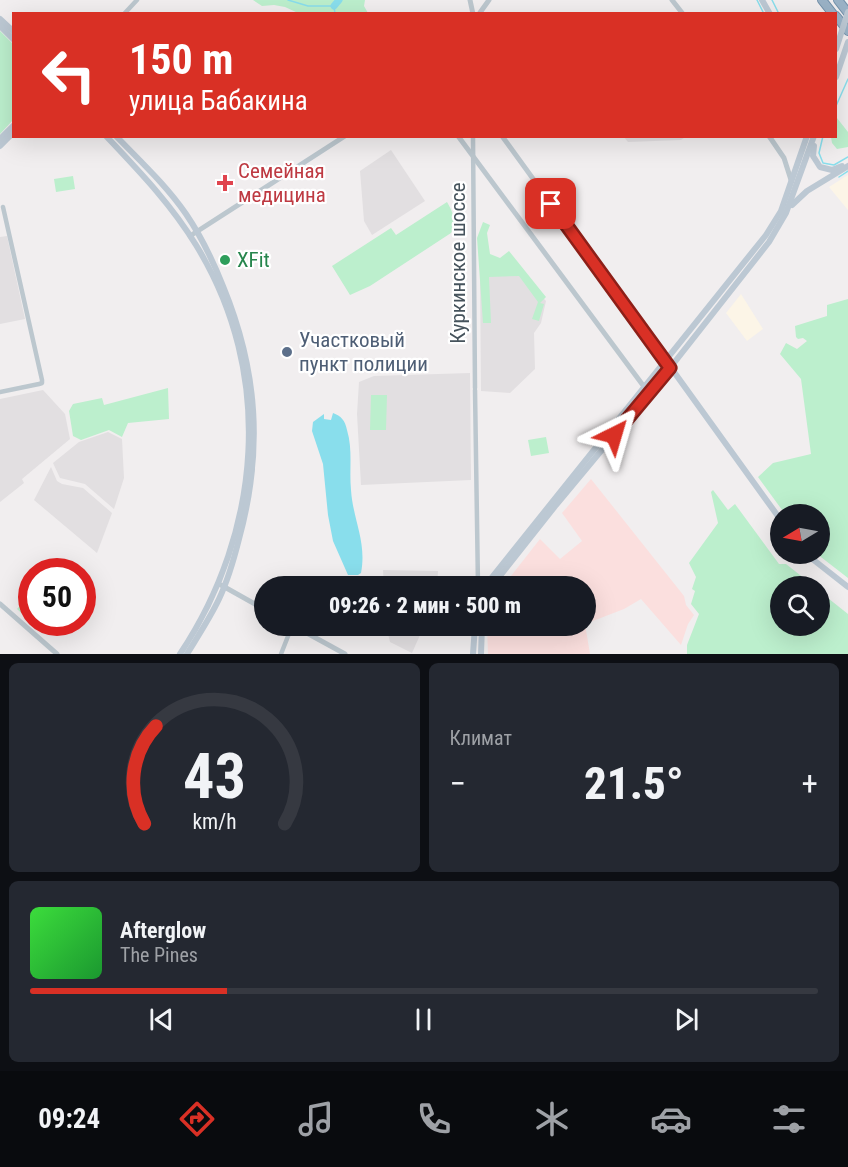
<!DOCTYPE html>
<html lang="ru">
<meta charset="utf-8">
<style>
body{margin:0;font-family:"Roboto Condensed",sans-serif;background:#242831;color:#f1f3f6;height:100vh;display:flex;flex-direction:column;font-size:22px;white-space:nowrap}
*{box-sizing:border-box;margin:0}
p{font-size:20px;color:#9ea1a6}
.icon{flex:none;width:33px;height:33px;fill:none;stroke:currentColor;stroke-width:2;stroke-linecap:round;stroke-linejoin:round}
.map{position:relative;height:654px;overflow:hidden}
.sheet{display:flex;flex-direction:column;gap:9px;padding:9px;background:#0d0f14;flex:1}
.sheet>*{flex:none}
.hud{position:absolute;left:12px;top:12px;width:825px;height:126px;border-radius:0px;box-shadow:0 6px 24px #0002;background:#d93025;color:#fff;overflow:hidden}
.needle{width:39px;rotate:260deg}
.tools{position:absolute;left:770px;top:504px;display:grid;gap:12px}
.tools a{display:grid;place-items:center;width:60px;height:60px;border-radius:50%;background:#171b24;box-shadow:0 6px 24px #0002;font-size:30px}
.speed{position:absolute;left:18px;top:558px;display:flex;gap:12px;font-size:30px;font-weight:700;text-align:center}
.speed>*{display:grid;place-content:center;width:78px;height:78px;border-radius:50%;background:#171b24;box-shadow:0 6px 24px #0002;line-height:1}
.speed .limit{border:9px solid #d22;background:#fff;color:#111}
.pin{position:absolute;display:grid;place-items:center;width:51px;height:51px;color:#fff;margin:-26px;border-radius:12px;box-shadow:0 3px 9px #0006}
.me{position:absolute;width:66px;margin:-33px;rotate:40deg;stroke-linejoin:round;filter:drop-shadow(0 0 4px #0008)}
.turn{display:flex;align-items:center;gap:21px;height:126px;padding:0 18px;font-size:27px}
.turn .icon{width:78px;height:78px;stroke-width:2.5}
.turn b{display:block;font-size:42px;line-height:51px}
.big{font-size:45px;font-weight:800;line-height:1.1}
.sheet .widget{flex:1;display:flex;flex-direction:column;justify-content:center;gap:9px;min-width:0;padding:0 21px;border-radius:9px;background:#242831}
.sheet .dial{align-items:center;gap:0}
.dial svg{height:156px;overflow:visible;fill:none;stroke:#363941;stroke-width:7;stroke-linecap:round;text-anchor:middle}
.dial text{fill:#f1f3f6;stroke:none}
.song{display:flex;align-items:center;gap:18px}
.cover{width:72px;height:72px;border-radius:9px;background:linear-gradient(135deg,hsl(120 70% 55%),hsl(130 70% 35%))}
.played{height:6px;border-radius:3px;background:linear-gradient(90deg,#d93025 25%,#363941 25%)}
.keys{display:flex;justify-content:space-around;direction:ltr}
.heat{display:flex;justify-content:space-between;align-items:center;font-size:33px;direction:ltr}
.sheet .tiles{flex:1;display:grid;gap:9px;grid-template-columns:1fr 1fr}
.widget:last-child{grid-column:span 2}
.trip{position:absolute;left:254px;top:576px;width:342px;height:60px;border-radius:30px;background:#171b24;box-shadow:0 6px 24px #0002;font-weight:800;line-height:60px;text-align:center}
.menu{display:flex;height:96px;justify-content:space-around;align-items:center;background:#090b0e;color:#9ea1a6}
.menu .icon{width:42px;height:42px}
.menu .on{color:#d93025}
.menu b{font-size:27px;color:#f1f3f6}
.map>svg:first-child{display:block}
.commercial{fill:#fcf5e7}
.education{fill:#e2dfe1}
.medical{fill:#fbdfde}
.green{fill:#bcefcd}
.water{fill:#89deec}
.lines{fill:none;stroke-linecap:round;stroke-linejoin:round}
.stream{stroke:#89deec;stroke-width:1.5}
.river{stroke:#89deec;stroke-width:7}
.trunk-casing{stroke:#7190aa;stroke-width:10}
.minor{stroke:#bcc7ce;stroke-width:4.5}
.tertiary{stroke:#bcc7ce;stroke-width:5}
.secondary{stroke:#bcc8d3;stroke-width:6}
.trunk{stroke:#9ab2c6;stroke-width:8}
.secondary-bridge{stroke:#bcc8d3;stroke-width:6}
.route-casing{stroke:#8d1f18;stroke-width:15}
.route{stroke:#d93025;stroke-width:10}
.health-dot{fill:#e0444e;stroke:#fff;stroke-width:2}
.leisure-dot{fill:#2e9e5b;stroke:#fff;stroke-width:2}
.service-dot{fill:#5c6f8a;stroke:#fff;stroke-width:2}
.labels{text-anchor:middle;stroke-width:4.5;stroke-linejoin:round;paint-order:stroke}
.health-label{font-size:21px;fill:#be3a42;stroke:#fff;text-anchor:start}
.leisure-label{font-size:21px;fill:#27864d;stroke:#fff;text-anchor:start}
.street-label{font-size:21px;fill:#46535c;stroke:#fff}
.service-label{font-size:21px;fill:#4e5e75;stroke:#fff;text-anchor:start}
</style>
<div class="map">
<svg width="848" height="654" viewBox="0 0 848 654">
<rect width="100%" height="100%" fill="#f1eeef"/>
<!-- commercial -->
<g class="commercial">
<polygon points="848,175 848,210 829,187"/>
<polygon points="741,294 763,329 747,341 726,313"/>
</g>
<!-- education -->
<g class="education">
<polygon points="624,137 685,137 681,140 628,142"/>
<polygon points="391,150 425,201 372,235 364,221 360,171"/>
<polygon points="7,236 25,319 0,324 0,237"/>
<polygon points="480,272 520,273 546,301 541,323 534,333 535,369 510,393 481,391"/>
<polygon points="470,373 471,480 361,485 357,414 359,382 374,376"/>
<polygon points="43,390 65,414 70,439 22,479 24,483 0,502 0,399"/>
<polygon points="108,432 122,439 124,478 114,509 85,484 60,478 53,463 79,442"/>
<polygon points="51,467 57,481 62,484 83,488 112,513 97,553 34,500"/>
<polygon points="383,570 438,571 437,586 384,586"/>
<polygon points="386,626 424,626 412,653 390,642"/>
</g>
<!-- medical -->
<polygon class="medical" points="591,479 684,596 686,605 694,615 688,624 681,645 641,599 624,609 585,624 590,654 488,654 487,626 585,626 585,586 503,586 540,539 560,559 582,541 562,513"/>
<!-- green -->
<g class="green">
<polygon points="253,0 365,0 364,6 368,13 298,13 285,7 274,5 262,6"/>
<polygon points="0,31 14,45 13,120 0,134"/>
<polygon points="837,118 848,132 848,147 837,149 832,143 831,137 836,136"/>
<polygon points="73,176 75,189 56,192 54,179"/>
<path d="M447 202C453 212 457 222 451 233L370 286 350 295 332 266 391 228 396 235Z"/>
<polygon points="483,222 490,225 487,233 490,254 500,258 509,251 546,297 540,303 544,304 539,321 532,319 538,302 519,276 489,277 491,323 483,323 477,238"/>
<polygon points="848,299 848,578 817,554 819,554 819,514 785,514 758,477 773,463 811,454 801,379 780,354 786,343 797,349 807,341 803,338 798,339 796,337 795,326 827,316 827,305"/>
<polygon points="168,388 169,419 128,423 122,437 109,430 81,440 73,436 69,411 73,404 102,398 104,405"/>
<polygon points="371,395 387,395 386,430 370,430"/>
<polygon points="546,437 549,453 531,456 528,440"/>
<polygon points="713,490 728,510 735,504 779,564 786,564 814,586 780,586 780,626 819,626 819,591 848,614 848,654 687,654 687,645 699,614 691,604 695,591 692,589 696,577 689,563 718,523 711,492"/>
<polygon points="24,601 31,608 32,622 48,623 41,631 17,609"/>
</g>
<!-- water -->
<path class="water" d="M333 413C341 416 345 420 347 430 353 450 349 470 351 490 353 520 367 542 361 573L358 575H348L333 541 328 515 323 464 312 431 313 422 324 414V419L331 420Z"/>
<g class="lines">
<!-- stream -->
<g class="stream">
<polyline points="288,0 308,6 334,6 335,14"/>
<polyline points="757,0 764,14"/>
<polyline points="772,0 779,14"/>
<polyline points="836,106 848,79"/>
<polyline points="823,136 819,153 823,163 834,165 848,157"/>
<polyline points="839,177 848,171"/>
</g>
<!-- river -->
<polyline class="river" points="334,6 339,0"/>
<defs>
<g id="trunk">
<polyline points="822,0 833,14"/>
<polyline points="838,0 848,13"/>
<polyline points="836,16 848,31"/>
</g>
</defs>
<!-- trunk casing -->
<use href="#trunk" class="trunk-casing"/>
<!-- minor -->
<g class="minor">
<polyline points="124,14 137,0"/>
<polyline points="473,136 475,388"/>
<polyline points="475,390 478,586"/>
<polyline points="0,392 39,384 42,383 42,380 3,207"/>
<polyline points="281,654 292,626"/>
</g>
<!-- tertiary -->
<g class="tertiary">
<polyline points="470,0 473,14"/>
<polyline points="672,0 683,14"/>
<polyline points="479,14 489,0"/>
<polyline points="458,136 645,388"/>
<polyline points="502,136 666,362"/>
<polyline points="769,136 784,158 791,180"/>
<polyline points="190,236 345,136"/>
<polyline points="221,585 264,609"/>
<polyline points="0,604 57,654"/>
<polyline points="294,626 345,654"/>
</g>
<!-- secondary -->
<g class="secondary">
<polyline points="762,0 770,14"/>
<polyline points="0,19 14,32"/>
<polyline points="0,26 14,40"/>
<polyline points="836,77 848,42"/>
<path d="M106 136C139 171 171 204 196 245 275 373 262 531 180 654"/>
<path d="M116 136C140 161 166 185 186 214 201 236 213 261 223 286 258 371 263 451 239 539 234 559 228 580 219 599 210 618 198 636 187 654"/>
<polyline points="0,139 14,125"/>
<polyline points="0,146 14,132"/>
<polyline points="814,146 813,156 820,167 832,170 842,166"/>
<polyline points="792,205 807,191 848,166"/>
<polyline points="669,365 780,519"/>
<polyline points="806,554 848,587"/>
<polyline points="485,586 766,235 781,211 807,136"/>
<polyline points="492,586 556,505 670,368 769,242 786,213 814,136"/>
<polyline points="473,654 475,626"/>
<polyline points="481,654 482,626"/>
</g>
<!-- trunk -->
<use href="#trunk" class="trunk"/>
<!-- secondary-bridge -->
<polyline class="secondary-bridge" points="836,49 848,12"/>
</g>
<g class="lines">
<defs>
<polyline id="route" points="551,204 670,368 614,435"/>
</defs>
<!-- route casing -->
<use href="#route" class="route-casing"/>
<!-- route -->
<use href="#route" class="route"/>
</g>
<!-- markers -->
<path class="health-dot" d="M222 174h6v6h6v6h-6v6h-6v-6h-6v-6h6z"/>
<circle class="leisure-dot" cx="225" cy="260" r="6"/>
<circle class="service-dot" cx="287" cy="352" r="6"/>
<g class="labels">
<!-- health labels -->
<g class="health-label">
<text x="238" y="178">Семейная<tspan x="238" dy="24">медицина</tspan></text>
</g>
<!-- leisure labels -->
<g class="leisure-label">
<text x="237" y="267">XFit</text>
</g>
<!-- street labels -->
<g class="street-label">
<text transform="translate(458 263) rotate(-90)" y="7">Куркинское шоссе</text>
</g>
<!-- service labels -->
<g class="service-label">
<text x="299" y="347">Участковый<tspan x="299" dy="24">пункт полиции</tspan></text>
</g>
</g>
</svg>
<div class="tools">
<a><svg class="needle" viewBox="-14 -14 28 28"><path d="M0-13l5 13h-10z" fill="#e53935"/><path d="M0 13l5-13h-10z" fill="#9ea1a6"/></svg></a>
<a><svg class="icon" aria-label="search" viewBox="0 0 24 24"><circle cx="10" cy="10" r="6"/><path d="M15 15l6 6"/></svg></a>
</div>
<div class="speed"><div class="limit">50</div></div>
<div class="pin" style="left:551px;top:204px;background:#d93025"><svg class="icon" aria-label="arrive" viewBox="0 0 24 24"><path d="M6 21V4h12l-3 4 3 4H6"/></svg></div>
<svg class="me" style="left:614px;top:435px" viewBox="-20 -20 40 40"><path d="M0-17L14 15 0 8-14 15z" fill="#d93025" stroke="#fff" stroke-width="4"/></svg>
<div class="trip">09:26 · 2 мин · 500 m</div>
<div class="hud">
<div class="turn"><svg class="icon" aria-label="left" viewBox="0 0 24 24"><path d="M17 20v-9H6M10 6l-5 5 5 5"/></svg><div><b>150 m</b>улица Бабакина</div></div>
</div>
</div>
<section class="sheet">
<div class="tiles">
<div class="widget dial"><svg viewBox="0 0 100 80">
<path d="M14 69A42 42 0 1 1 86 69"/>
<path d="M14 69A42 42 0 0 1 20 19" stroke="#d93025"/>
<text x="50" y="56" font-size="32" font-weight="700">43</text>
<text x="50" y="72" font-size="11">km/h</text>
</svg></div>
<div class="widget"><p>Климат</p>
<div class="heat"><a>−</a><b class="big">21.5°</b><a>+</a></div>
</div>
<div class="widget">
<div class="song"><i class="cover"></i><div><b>Afterglow</b><p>The Pines</p></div></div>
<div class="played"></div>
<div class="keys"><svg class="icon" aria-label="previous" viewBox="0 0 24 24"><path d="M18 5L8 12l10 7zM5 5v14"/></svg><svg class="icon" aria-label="pause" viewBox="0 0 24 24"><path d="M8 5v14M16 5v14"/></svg><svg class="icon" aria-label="next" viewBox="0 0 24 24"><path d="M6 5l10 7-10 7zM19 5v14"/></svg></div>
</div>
</div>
</section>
<nav class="menu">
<b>09:24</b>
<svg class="icon on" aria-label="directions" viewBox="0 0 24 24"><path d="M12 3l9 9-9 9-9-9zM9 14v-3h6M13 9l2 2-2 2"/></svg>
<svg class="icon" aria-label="music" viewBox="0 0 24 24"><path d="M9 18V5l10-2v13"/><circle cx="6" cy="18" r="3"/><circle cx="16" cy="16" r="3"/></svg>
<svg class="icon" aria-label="phone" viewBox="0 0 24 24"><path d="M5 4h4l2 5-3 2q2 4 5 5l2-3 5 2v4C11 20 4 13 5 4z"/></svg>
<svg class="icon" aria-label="climate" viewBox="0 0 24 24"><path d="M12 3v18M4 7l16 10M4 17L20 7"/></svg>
<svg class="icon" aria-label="car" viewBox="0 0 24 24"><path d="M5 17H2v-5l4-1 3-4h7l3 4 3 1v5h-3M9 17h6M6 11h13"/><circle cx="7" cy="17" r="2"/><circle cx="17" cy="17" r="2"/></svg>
<svg class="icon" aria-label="filters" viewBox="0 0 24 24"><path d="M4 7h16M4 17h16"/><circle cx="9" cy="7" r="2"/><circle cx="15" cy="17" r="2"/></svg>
</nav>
